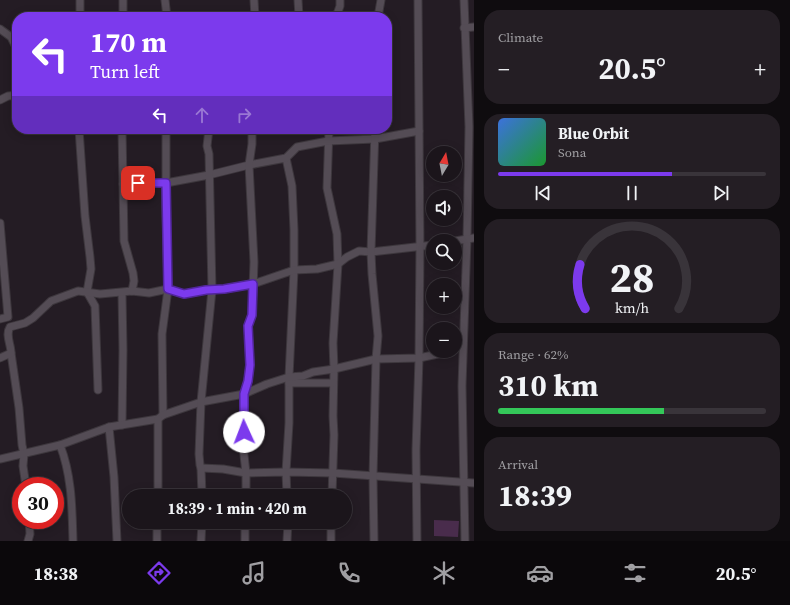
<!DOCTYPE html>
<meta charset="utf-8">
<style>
body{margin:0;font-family:"Source Serif 4",serif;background:#241e24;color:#f1f3f6;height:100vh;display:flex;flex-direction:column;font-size:15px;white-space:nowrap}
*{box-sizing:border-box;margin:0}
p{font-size:13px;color:#a09fa3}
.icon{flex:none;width:22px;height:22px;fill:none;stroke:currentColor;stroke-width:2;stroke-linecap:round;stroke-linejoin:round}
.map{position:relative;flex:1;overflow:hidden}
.details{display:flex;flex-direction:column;gap:10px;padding:10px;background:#0f0c0f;width:316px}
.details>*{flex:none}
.guide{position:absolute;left:12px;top:12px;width:380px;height:122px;border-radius:16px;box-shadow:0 2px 10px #0003,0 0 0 1px #39343a;background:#7c3aed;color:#fff;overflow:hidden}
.needle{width:26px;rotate:10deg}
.buttons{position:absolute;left:426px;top:146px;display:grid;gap:8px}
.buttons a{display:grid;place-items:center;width:36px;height:36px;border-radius:50%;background:#1b151b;box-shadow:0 2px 10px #0003,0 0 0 1px #39343a;font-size:20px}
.speed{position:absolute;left:12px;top:477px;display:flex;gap:8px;font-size:20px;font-weight:700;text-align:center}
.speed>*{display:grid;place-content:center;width:52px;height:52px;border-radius:50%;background:#1b151b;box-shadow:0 2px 10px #0003,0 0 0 1px #39343a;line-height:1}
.speed .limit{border:6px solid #d22;background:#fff;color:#111}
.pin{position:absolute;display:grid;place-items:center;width:34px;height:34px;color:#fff;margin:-17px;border-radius:8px;box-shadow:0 2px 6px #0006}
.me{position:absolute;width:44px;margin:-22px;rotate:358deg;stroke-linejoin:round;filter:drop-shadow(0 0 3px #0008)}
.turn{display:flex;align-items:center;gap:14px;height:84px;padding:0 12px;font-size:18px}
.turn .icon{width:52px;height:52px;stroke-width:2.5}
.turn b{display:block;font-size:28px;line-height:34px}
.lanes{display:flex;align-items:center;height:38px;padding:0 12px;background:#0003;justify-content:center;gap:20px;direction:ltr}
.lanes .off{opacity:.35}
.big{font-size:30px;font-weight:700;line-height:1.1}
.details .widget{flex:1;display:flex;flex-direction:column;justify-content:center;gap:6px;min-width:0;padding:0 14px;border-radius:16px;background:#241e24}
.details .dial{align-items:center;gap:0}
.dial svg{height:104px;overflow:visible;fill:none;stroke:#39343a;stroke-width:7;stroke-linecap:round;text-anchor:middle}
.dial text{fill:#f1f3f6;stroke:none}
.song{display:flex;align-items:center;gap:12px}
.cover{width:48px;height:48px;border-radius:6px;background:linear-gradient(135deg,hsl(220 70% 55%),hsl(130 70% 35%))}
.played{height:4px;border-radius:2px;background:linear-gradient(90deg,#7c3aed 65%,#39343a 65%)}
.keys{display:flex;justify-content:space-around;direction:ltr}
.heat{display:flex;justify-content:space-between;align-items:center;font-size:22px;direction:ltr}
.charge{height:6px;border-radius:3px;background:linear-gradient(90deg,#34c759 62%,#39343a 0)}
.trip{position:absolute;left:122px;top:489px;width:230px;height:40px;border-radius:20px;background:#1b151b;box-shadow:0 2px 10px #0003,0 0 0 1px #39343a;font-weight:700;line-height:40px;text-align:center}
.tabs{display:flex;height:64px;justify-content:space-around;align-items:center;background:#0b080b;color:#a09fa3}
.tabs .icon{width:28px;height:28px}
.tabs .current{color:#7c3aed}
.tabs b{font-size:18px;color:#f1f3f6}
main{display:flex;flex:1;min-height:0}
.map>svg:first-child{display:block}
.green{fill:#492c4c}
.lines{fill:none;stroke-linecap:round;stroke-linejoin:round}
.street-casing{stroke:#3d373d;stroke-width:9}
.street{stroke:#544c55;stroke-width:7}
.route-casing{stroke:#51269a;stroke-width:10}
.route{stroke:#7c3aed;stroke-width:7}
</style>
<main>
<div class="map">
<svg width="474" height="541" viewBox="0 0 474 541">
<rect width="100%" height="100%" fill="#241c24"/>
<!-- green -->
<polygon class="green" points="434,520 459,521 458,537 434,536"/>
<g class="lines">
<defs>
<g id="street">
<polyline points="80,0 80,17"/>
<polyline points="123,0 123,17"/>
<polyline points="165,0 167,17"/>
<polyline points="254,0 255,17"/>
<polyline points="298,0 299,17"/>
<polyline points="464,0 469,127 467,239 462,386 465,541"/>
<polyline points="336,17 340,6 340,0"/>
<polyline points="378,17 381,0"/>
<polyline points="464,28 474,27"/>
<polyline points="0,29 11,37 17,49"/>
<polyline points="0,100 8,96 17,95"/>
<polyline points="79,129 85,216 90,257 91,269 87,292 95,306 98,390"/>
<polyline points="122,129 124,241 133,273 134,281 132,291"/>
<polyline points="329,129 327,188 337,234 338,264 333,343 334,369 333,416 334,435 332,496"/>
<polyline points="286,158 292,186 294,230 294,270 289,377 289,423 286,472 287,496"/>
<polyline points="123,184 166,183 209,175 249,165 286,158 297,147 328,141 375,139 419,131"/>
<polyline points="0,223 8,317 0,319"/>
<polyline points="455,241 474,238"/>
<polyline points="122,293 123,350 122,425"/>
<polyline points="11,353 19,408 22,445 24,454 23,466 26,486"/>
<path d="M0 358 11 353C11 344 5 335 10 327L25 323 33 318 51 301 78 291 100 294 132 291 149 293 168 289 184 294 206 290 224 289 253 284 294 270 317 269 338 264 347 257 359 251 371 252 433 245"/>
<polyline points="289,383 333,383"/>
<polyline points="163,415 162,334 168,289 166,209 166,129"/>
<polyline points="109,427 114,477 117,541"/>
<path d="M60 445C72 476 72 508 73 541"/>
<polyline points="0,459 60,445 109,427 158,419 163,415 201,402 244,394 267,384 289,377 303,376 313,372 334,369 376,359 419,358 452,351"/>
<polyline points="201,468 223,469 246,473 286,472 333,473 474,483"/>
<polyline points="158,496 158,419"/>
<polyline points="202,496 201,468 200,465 199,454 201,402 212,290 209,154 207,146 209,129"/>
<polyline points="246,496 246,473 243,446 245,432 244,394 248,381 250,365 248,326 252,315 254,262 249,165 252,144 252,129"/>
<polyline points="28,541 30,534 29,520"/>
<polyline points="157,541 157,522"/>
<polyline points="201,541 202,522"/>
<polyline points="245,541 245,522"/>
<polyline points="287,541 288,522"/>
<polyline points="331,541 331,522"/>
<polyline points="374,541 373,476 376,359 378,336 372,274 371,252 375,129"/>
<polyline points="417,541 416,450 419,358 420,248 418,0"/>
</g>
</defs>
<!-- street casing -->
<use href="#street" class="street-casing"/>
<!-- street -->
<use href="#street" class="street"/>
</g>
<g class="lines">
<defs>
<polyline id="route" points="138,183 166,183 168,289 184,294 206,290 224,289 253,284 252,315 248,326 250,365 248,381 244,394 244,432"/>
</defs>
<!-- route casing -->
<use href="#route" class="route-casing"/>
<!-- route -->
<use href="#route" class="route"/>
</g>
</svg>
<div class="buttons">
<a><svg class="needle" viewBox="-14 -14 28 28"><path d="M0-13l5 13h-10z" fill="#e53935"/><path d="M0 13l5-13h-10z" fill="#a09fa3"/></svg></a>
<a><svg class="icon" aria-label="sound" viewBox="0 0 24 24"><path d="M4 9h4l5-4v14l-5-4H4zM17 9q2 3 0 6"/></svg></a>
<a><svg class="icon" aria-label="search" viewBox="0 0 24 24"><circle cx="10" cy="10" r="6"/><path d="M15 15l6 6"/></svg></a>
<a>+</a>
<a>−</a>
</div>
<div class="speed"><div class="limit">30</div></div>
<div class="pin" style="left:138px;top:183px;background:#d93025"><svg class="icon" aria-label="arrive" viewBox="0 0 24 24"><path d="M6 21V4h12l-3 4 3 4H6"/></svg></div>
<svg class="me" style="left:244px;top:432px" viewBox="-20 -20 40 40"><circle r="19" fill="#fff"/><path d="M0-13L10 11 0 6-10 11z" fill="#7c3aed"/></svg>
<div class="trip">18:39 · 1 min · 420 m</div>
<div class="guide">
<div class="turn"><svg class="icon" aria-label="left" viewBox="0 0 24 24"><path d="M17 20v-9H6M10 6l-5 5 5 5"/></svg><div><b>170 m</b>Turn left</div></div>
<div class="lanes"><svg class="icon" aria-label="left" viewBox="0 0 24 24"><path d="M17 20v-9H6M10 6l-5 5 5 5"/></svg><svg class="icon off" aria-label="ahead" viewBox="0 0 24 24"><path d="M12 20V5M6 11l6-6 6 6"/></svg><svg class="icon off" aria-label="right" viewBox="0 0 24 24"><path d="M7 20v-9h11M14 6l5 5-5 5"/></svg></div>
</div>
</div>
<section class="details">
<div class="widget"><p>Climate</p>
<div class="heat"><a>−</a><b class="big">20.5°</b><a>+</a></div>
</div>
<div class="widget">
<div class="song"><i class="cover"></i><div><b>Blue Orbit</b><p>Sona</p></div></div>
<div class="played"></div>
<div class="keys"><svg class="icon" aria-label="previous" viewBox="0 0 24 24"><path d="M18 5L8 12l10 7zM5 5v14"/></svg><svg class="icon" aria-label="pause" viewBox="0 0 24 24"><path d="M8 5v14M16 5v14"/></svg><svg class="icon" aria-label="next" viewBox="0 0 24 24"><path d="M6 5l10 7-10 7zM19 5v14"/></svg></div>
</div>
<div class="widget dial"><svg viewBox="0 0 100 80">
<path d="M14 69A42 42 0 1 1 86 69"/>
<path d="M14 69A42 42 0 0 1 10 35" stroke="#7c3aed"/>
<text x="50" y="56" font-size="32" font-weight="700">28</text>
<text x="50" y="72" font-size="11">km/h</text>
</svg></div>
<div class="widget"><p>Range · 62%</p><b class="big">310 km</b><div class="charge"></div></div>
<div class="widget"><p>Arrival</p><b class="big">18:39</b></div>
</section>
</main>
<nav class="tabs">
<b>18:38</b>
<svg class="icon current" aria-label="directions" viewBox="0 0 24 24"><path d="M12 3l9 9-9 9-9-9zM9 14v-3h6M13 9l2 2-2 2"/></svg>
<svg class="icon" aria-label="music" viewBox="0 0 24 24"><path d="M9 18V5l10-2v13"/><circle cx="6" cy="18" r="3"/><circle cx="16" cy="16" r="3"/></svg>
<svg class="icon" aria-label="phone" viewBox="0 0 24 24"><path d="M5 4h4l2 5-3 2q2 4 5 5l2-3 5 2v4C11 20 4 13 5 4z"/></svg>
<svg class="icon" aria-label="climate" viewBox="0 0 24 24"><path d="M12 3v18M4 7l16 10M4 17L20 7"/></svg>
<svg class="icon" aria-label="car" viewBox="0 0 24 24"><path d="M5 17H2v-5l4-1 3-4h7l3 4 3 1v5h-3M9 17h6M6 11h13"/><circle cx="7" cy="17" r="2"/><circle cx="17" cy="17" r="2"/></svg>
<svg class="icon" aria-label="filters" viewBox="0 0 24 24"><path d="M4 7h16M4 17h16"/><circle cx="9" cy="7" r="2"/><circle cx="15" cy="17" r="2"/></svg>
<b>20.5°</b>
</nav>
